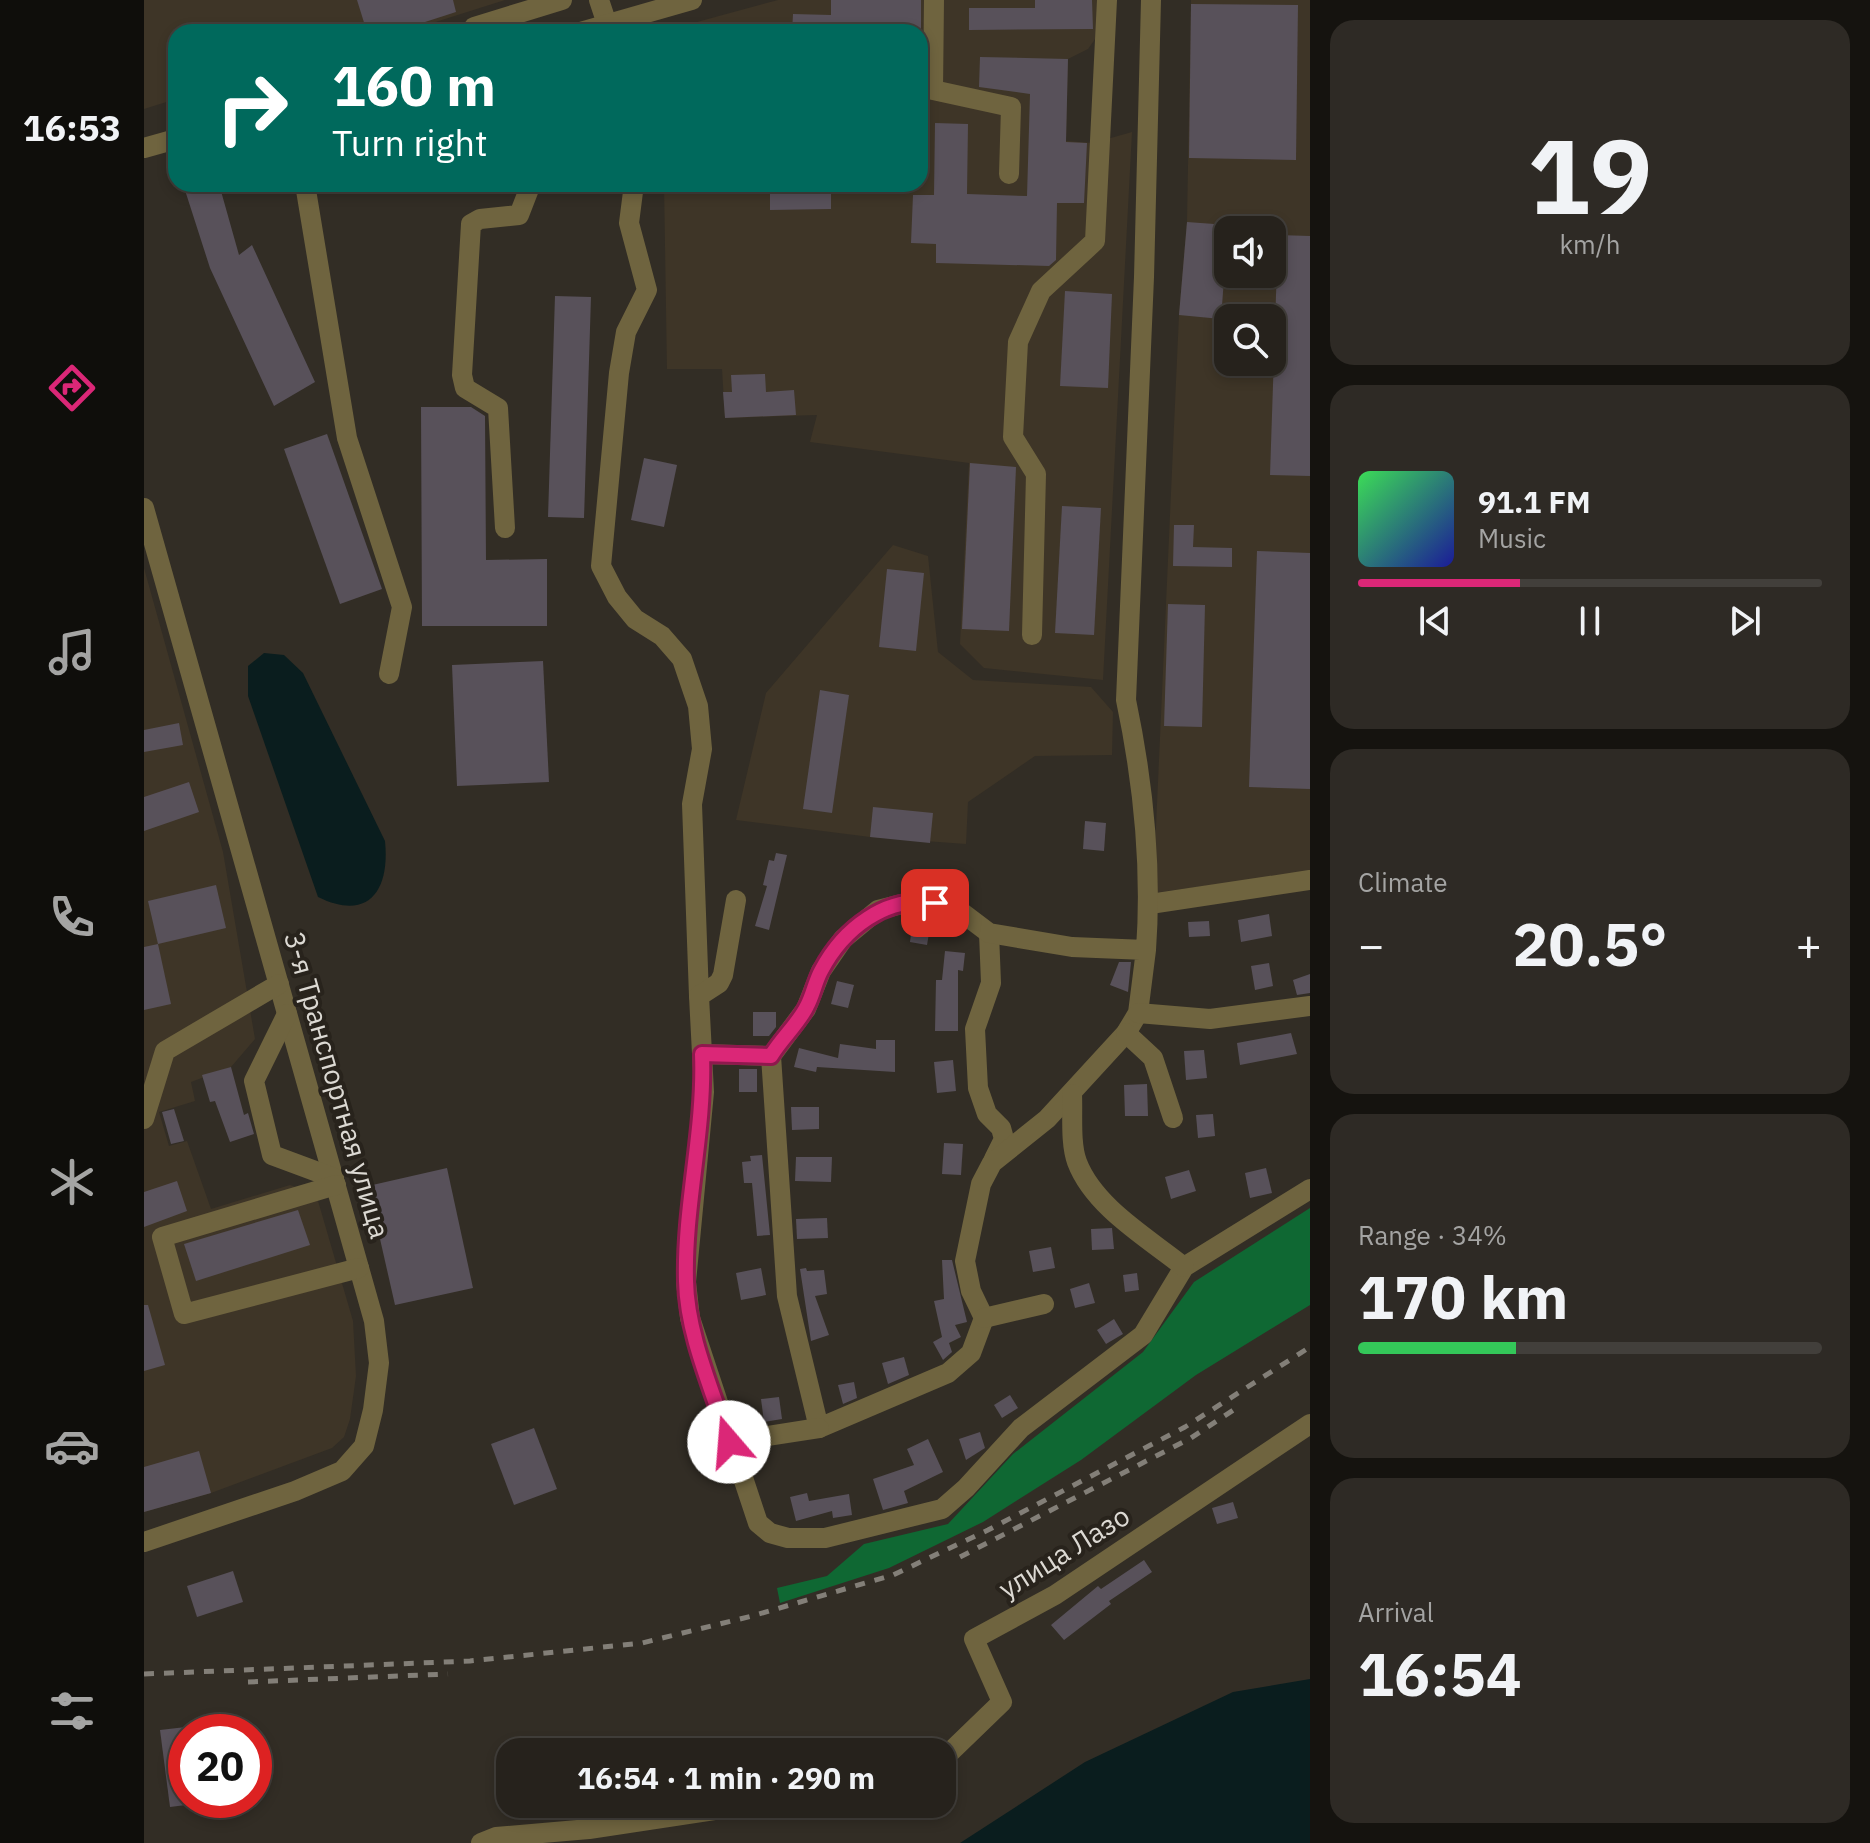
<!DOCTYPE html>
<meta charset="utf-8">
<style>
body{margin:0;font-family:"IBM Plex Sans",sans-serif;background:#2e2a25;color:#f1f3f6;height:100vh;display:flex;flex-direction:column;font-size:30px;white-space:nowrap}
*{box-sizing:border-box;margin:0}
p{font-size:26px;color:#a4a4a3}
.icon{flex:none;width:44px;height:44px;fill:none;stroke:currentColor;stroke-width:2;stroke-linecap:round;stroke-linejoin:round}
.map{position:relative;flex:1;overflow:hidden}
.drawer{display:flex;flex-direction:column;gap:20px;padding:20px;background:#15130f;width:560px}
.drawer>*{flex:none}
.guide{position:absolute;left:24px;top:24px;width:760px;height:168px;border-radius:24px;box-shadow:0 4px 12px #0003,0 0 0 2px #423f3b;background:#00695c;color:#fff;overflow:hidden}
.fabs{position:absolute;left:1070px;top:216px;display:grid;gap:16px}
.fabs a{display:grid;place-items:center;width:72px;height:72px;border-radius:16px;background:#26221c;box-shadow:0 4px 12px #0003,0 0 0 2px #423f3b;font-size:40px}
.speed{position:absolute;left:24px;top:1714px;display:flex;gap:16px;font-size:40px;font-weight:700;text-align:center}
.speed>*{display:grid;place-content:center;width:104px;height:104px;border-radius:50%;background:#26221c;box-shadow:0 4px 12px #0003,0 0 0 2px #423f3b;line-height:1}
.speed .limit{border:12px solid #d22;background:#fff;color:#111}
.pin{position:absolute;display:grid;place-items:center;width:68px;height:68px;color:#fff;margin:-34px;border-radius:16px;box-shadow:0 4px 12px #0006}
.me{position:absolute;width:88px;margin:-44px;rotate:342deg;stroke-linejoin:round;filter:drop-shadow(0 0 6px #0008)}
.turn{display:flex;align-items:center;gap:28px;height:168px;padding:0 32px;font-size:36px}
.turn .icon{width:104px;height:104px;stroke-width:2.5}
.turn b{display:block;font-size:56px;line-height:68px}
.big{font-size:60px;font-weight:700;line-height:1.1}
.drawer .widget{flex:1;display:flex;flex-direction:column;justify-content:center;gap:12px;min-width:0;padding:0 28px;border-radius:24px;background:#2e2a25}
.drawer .dial{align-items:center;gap:0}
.dial b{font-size:104px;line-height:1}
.song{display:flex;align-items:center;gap:24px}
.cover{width:96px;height:96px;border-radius:12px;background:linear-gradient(135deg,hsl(130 70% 55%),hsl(240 70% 35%))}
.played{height:8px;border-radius:4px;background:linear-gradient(90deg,#db2777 35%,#423f3b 35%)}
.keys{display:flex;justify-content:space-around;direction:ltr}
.heat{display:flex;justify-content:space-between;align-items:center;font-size:44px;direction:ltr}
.charge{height:12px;border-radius:6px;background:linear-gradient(90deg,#34c759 34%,#423f3b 0)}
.trip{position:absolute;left:352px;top:1738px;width:460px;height:80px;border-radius:24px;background:#26221c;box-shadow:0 4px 12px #0003,0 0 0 2px #423f3b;font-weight:700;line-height:80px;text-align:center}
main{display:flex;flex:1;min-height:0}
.tab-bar{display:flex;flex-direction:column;width:144px;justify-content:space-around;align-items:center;background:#0f0e0b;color:#a4a4a3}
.tab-bar .icon{width:56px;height:56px}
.tab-bar .on{color:#db2777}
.tab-bar b{font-size:36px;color:#f1f3f6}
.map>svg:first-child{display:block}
.built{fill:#3e3527;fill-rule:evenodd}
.green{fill:#0f6833}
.water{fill:#0a1d1e}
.building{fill:#58515a}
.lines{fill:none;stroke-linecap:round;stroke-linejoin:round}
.minor{stroke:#6f643f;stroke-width:20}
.rail{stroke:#837f78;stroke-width:5;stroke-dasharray:10 10;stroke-linecap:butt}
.route-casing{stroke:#8e194d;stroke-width:20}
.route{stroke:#db2777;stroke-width:14}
.labels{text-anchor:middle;stroke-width:8;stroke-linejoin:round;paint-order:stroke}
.street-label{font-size:28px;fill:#dcd9d3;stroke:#28231c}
</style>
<main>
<nav class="tab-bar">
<b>16:53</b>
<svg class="icon on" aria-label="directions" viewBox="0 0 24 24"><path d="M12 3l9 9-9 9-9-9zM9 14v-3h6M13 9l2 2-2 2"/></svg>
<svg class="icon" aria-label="music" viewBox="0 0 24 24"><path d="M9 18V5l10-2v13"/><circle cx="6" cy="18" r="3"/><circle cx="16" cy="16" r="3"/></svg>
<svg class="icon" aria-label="phone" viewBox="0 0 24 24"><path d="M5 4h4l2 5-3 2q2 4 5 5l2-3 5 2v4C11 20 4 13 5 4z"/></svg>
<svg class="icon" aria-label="climate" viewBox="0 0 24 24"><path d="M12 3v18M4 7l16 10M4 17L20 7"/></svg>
<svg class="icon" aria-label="car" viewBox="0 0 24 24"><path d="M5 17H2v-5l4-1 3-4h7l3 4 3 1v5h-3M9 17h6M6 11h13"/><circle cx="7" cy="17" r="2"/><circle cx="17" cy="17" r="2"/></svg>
<svg class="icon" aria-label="filters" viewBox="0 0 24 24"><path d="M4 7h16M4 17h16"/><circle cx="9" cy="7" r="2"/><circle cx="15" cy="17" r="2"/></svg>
</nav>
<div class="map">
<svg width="1166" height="1843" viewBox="0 0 1166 1843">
<rect width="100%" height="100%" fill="#322d25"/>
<!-- built -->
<g class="built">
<polygon points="0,0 361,0 260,32 32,32 32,99 0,109"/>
<polygon points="634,0 962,0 964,21 944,49 924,59 922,141 949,143 988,132 959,680 840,668 816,644 825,463 666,442 673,415 581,418 578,369 523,369 520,184 776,184 776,32 542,32 542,25"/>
<path d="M1047 0H1166V872L1009 893 1035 315 1043 221ZM1084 230H1128V274H1084ZM1084 318H1128V362H1084Z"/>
<polygon points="749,545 784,556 794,652 829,680 947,687 969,712 968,755 891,756 824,802 822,844 726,837 592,820 622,693"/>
<polygon points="0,568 79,852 111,1039 87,1067 47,1082 51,1101 15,1112 25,1146 43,1141 67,1209 146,1185 172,1194 209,1321 212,1376 206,1419 200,1437 188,1448 67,1493 0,1512"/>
</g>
<!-- green -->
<polygon class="green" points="1166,1208 1166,1305 1052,1375 937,1460 839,1522 745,1568 636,1603 633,1588 683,1576 720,1544 804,1524 869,1454 999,1352 1050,1282"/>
<!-- water -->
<g class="water">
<path d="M120 653 140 655 159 673 241 841C246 890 225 922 174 897L104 696V666Z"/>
<polygon points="1166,1679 1166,1843 816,1843 941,1762 1089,1692"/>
</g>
<!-- building -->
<g class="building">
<polygon points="213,0 309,0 312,12 250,32 223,32"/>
<polygon points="687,0 777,0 777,32 648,32 649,14 687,15"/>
<polygon points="891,0 948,0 949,29 825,30 825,8 891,8"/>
<polygon points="1047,4 1154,5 1152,160 1045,158"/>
<polygon points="836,57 924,59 922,142 943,143 940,203 913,203 912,260 905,266 792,263 792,244 767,243 769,195 790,195 791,123 824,124 823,194 883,196 886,94 835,87"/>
<polygon points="39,184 75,184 95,255 108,245 171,382 130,406 66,268"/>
<polygon points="626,184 687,184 687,209 626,210"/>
<polygon points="1043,222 1084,225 1077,319 1035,315"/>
<polygon points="1134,235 1166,236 1166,476 1126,475"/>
<polygon points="921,291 968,294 964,388 916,386"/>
<polygon points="411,296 447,297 440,518 404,517"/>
<polygon points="621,374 622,392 650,390 652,415 581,418 579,392 588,392 587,375"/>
<polygon points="277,407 327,407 341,416 342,560 403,559 403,626 278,626"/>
<polygon points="183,434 238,589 196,604 140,449"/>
<polygon points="500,458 533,465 520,527 487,520"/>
<polygon points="826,463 872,467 865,631 818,629"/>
<polygon points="918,506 957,508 950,635 911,633"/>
<polygon points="1030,525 1050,525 1049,547 1088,548 1088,567 1029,566"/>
<polygon points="1113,551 1166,553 1166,789 1105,787"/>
<polygon points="743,569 780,573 772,651 735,647"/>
<polygon points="1024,604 1061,605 1058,727 1020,726"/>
<polygon points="399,661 405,782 313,786 308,665"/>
<polygon points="676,690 705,695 688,813 659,809"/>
<polygon points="35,723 39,745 0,752 0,730"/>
<polygon points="45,782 55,812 0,831 0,797"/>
<polygon points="729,807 789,813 786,843 726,837"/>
<polygon points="941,821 962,823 960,851 939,849"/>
<polygon points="632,853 643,855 625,930 611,926 623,886 619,885 625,860 630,861"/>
<polygon points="72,885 82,928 14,944 4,901"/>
<polygon points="1125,914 1128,936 1097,942 1094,920"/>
<polygon points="769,920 787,922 783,945 766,942"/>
<polygon points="1065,921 1066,936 1045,937 1044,922"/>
<polygon points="14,944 27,1004 0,1010 0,947"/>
<polygon points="801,951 821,953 819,971 814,970 814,1031 791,1031 792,980 798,980"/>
<polygon points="975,962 987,962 984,992 966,985"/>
<polygon points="1125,963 1129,986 1111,990 1107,966"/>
<polygon points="1166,974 1166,993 1153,995 1149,980"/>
<polygon points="693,981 710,985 704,1008 687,1004"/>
<polygon points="609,1012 632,1012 632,1027 625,1036 609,1036"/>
<polygon points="1147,1033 1153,1054 1096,1065 1093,1043"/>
<polygon points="732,1040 751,1040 751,1072 673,1067 672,1072 650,1067 655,1048 694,1058 696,1044 732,1049"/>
<polygon points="1060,1050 1063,1078 1042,1080 1040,1051"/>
<polygon points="809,1060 812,1091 793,1093 790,1062"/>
<polygon points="87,1067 100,1115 104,1113 110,1134 86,1142 71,1101 66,1102 58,1075"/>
<rect x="595" y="1069" width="18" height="23"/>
<polygon points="1003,1084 1004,1116 981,1116 980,1085"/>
<polygon points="647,1107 675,1107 675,1129 648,1130"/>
<polygon points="30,1109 40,1141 27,1144 18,1112"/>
<polygon points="1069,1114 1071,1136 1054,1138 1052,1115"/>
<polygon points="800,1143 819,1144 817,1175 798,1174"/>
<polygon points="618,1155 626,1235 613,1236 608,1183 600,1183 598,1162 607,1161 606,1156"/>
<polygon points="652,1157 688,1157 687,1182 651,1181"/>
<polygon points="303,1168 329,1288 251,1305 224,1186"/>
<polygon points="1122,1168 1128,1193 1106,1198 1101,1173"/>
<polygon points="1045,1170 1052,1191 1027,1199 1021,1177"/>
<polygon points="33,1181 43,1211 0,1227 0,1192"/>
<polygon points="154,1210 166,1245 52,1281 40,1244"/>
<polygon points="683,1218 684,1238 653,1239 652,1219"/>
<polygon points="968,1228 970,1249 948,1250 947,1229"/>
<polygon points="907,1247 911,1268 889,1272 885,1251"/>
<polygon points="798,1260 808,1260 823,1322 811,1325 817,1337 805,1343 808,1352 799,1360 789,1342 798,1337 790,1301 800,1299"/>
<polygon points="617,1268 622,1295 597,1300 592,1273"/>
<polygon points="662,1268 663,1271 680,1270 683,1294 671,1296 685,1335 667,1341 656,1269"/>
<polygon points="993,1273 995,1290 981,1292 979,1275"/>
<polygon points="945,1283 951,1303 931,1308 926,1289"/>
<polygon points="0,1305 4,1305 21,1365 0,1371"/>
<polygon points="970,1319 979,1334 962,1344 953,1330"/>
<polygon points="760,1357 765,1375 744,1384 738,1363"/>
<polygon points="710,1382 713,1398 699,1404 694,1385"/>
<polygon points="866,1395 874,1408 858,1418 850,1405"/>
<polygon points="635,1397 638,1419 620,1422 617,1399"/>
<polygon points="390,1428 413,1489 370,1505 347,1444"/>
<polygon points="836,1432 841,1448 822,1460 815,1439"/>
<polygon points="784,1439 799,1472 760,1491 764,1503 739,1510 729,1479 770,1465 763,1449"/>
<polygon points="55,1451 67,1493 0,1512 0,1467"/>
<polygon points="663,1493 665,1501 705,1494 708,1515 689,1518 688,1511 652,1521 646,1497"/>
<polygon points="1089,1502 1094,1518 1073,1524 1068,1508"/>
<polygon points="1000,1560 1008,1572 965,1601 967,1604 920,1640 907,1625 954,1586 957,1589"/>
<polygon points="89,1571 99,1602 53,1617 43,1586"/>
<polygon points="42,1727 42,1805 26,1807 16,1730"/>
</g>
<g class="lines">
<!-- minor -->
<g class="minor">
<polyline points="455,0 463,24"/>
<polyline points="790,0 789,90 867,107 865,174"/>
<polyline points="330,27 418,0"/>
<polyline points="436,32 548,0"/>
<polyline points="0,148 32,139"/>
<polyline points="161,184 203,438 258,607 245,674"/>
<polyline points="490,184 485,223 503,290 482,332 475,373 457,566 473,597 491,619 518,636 538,659 554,706 558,749 548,804 555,996"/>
<polyline points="0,508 230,1321 235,1363 229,1410 220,1446 198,1471 151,1491 0,1542"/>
<polyline points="361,528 354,408 321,388 318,375 327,224 336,219 375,215 387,184"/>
<polyline points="888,635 892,474 869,437 874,342 897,291 951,241 963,0"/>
<polyline points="592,900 579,975 575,983 555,996 560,1092 542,1282 546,1318 614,1523 626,1533 644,1538 681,1538 798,1509 822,1488 877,1428 999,1335 1040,1267 1166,1189"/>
<polyline points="1006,904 1166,880"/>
<polyline points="845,933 847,983 831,1029 834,1088 843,1114 857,1128 860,1139 850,1159"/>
<path d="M1002 950 994 1013 982 1033 903 1119 848 1163 837 1184 821 1261 827 1291 840 1318 827 1353 804 1373 675 1428 643 1296 627 1056 662 1009 677 971 699 939 734 910 774 900 808 905 845 933 928 947 1002 950C1008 867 999 781 982 700L1000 277 1007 0"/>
<polyline points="994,1013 1066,1019 1166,1006"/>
<polyline points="143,1014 110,1081 128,1155 190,1178"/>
<polyline points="982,1033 1009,1058 1029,1118"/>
<polyline points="558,1054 627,1056"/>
<path d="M928 1094C929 1114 926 1143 933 1162 950 1207 1004 1238 1040 1267"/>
<polyline points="0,1119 21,1051 135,984"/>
<polyline points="192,1185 18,1237 40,1314 215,1268"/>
<polyline points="840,1318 900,1304"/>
<polyline points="585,1442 675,1428"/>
<polyline points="798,1760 858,1702 830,1639 911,1595 1166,1424"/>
<polyline points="337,1843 352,1837 445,1829 610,1804"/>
</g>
<!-- rail -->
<g class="rail">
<polyline points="816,1557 1047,1438 1094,1407"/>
<polyline points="0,1674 326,1661 498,1643 608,1616 749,1575 844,1530 1041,1427 1166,1347"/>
<polyline points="104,1682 304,1674"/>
</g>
</g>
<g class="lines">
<defs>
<path id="route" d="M585 1442C569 1391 543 1335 542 1281 540 1205 561 1131 558 1054L627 1056C637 1039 655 1023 663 1006 669 995 671 982 677 971 699 929 742 895 791 903"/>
</defs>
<!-- route casing -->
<use href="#route" class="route-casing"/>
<!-- route -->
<use href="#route" class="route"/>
</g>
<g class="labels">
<!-- street labels -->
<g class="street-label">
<text transform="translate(193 1085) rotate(74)" y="10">3-я Транспортная улица</text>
<text transform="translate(920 1552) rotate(-32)" y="10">улица Лазо</text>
</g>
</g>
</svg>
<div class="fabs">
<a><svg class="icon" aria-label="sound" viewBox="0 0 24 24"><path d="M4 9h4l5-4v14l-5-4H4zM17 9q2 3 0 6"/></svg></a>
<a><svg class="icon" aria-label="search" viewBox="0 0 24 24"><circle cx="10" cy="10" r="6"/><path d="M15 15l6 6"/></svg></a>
</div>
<div class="speed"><div class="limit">20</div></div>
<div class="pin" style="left:791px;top:903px;background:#d93025"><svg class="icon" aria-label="arrive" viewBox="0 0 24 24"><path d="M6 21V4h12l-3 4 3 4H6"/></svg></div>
<svg class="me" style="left:585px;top:1442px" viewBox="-20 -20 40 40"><circle r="19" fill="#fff"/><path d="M0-13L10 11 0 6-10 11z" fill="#db2777"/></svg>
<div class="trip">16:54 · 1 min · 290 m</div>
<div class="guide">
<div class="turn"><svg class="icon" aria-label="right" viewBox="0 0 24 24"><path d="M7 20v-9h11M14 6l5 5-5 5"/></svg><div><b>160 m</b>Turn right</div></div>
</div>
</div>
<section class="drawer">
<div class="widget dial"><b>19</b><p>km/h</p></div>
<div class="widget">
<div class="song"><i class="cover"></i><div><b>91.1 FM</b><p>Music</p></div></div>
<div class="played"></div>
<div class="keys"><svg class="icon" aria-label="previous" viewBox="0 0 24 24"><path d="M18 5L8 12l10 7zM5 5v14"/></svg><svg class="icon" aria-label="pause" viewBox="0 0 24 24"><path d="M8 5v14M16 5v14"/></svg><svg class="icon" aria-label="next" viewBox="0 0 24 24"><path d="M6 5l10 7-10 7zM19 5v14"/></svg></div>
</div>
<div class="widget"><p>Climate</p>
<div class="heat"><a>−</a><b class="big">20.5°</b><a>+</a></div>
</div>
<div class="widget"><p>Range · 34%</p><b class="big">170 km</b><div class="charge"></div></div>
<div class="widget"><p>Arrival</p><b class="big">16:54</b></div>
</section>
</main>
